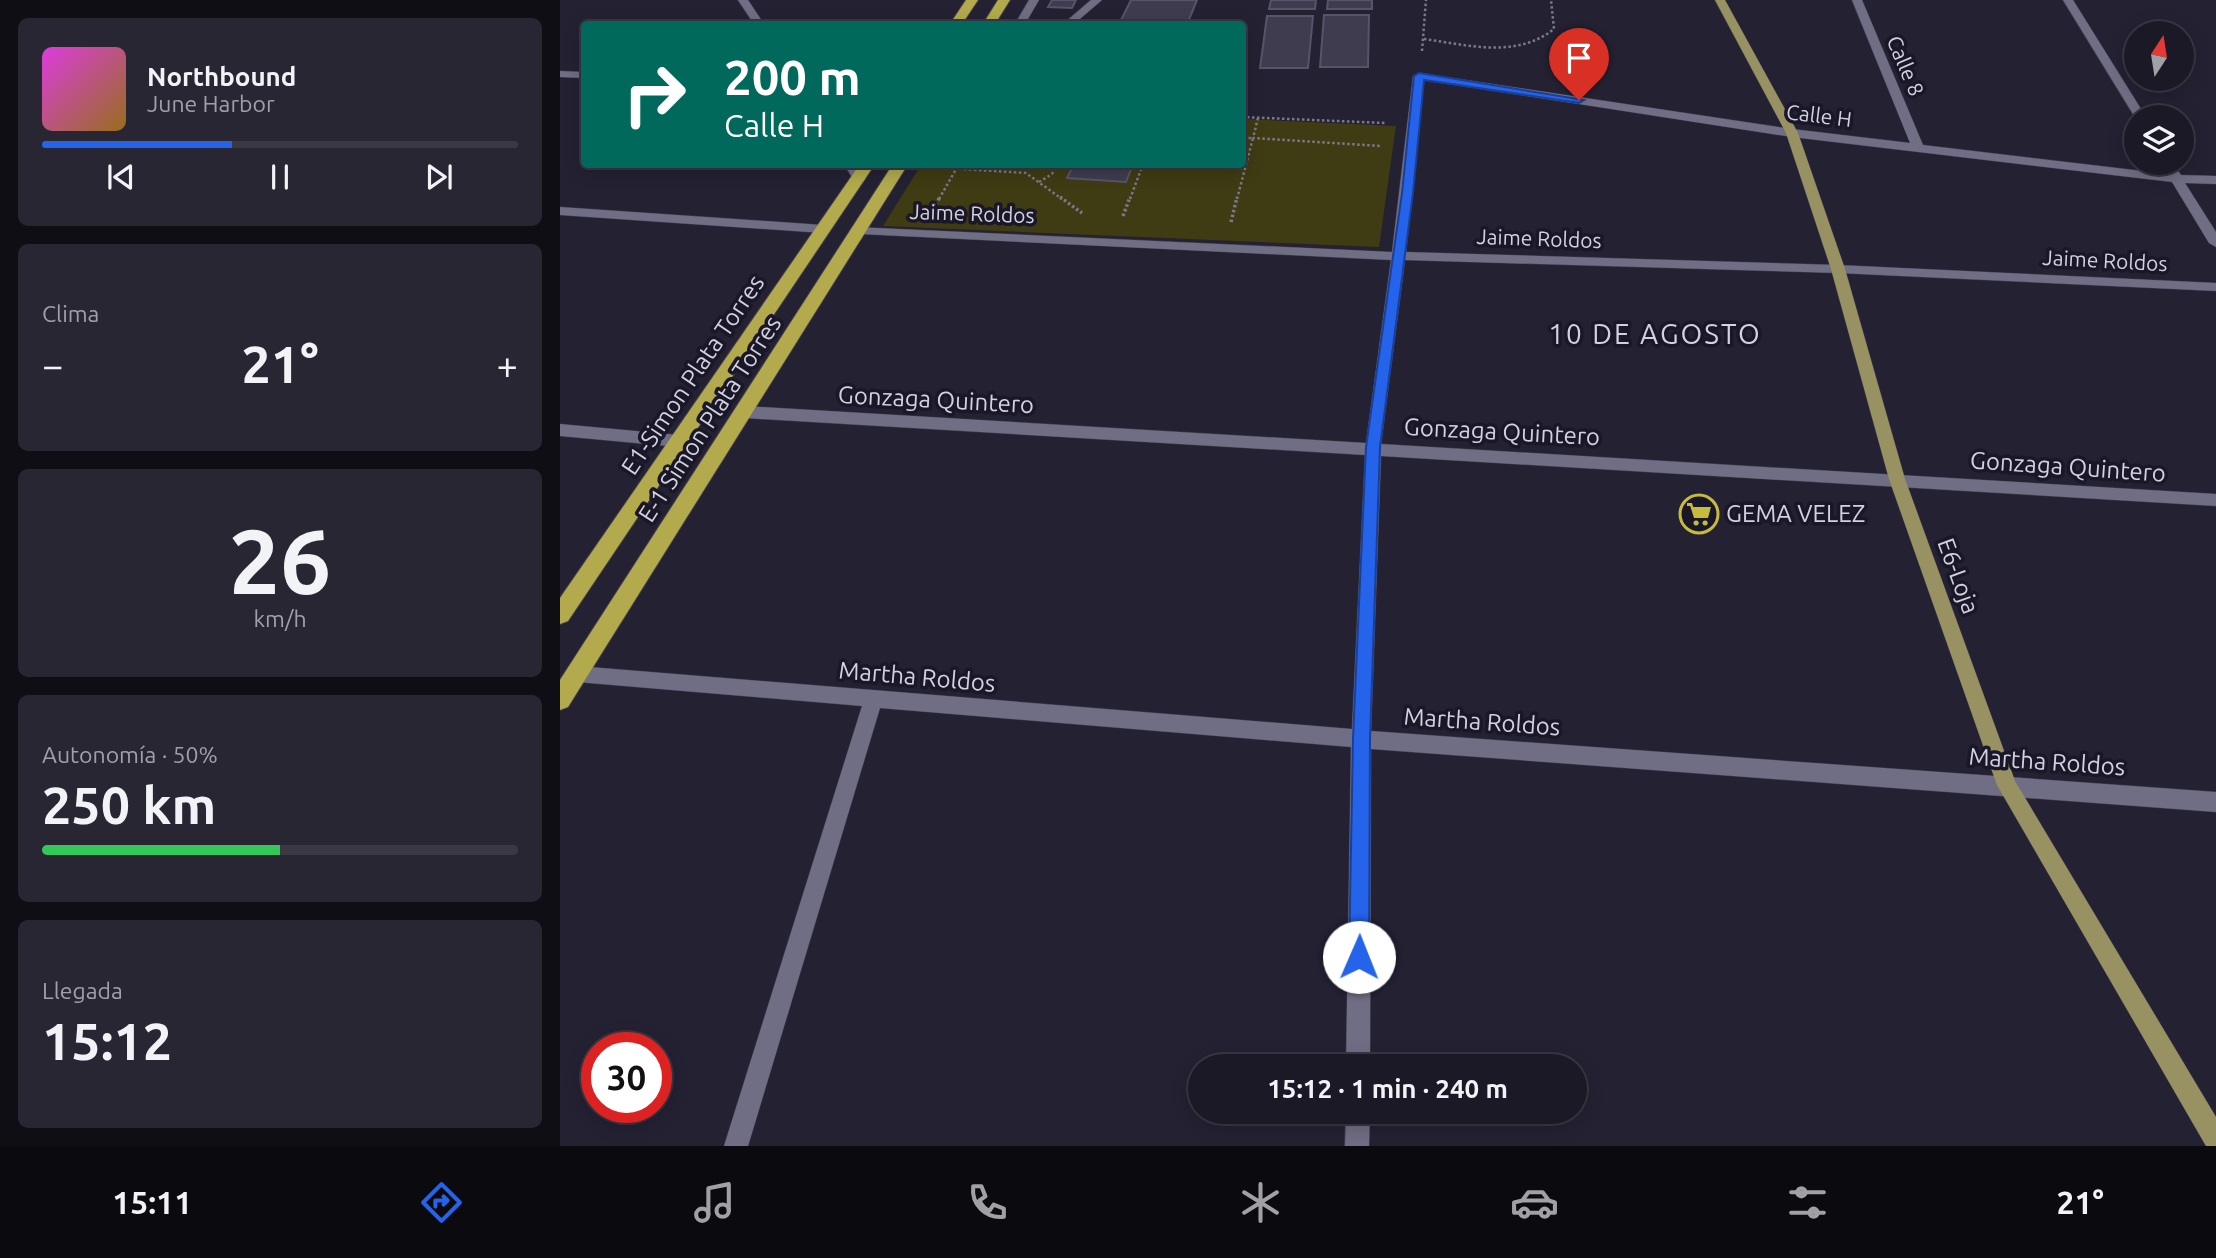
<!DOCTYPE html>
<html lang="es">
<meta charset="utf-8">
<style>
body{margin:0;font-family:Ubuntu,sans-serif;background:#282632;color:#f1f3f6;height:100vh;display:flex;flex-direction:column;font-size:26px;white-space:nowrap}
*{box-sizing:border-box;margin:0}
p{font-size:23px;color:#a0a0a7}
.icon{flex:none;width:38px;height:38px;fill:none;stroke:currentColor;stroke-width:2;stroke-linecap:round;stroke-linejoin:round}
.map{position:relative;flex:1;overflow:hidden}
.panel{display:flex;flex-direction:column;gap:18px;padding:18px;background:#0f0e15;width:560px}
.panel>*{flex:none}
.top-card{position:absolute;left:21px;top:21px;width:665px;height:147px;border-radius:7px;box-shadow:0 4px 18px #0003,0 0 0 2px #393843;background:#00695c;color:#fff;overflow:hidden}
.needle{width:46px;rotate:12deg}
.buttons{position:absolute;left:1564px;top:21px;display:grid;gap:14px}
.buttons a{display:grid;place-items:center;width:70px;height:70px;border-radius:50%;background:#1b1926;box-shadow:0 4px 18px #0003,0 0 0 2px #393843;font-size:35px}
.speed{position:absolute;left:21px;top:1032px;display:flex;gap:14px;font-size:35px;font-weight:700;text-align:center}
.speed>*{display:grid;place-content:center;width:91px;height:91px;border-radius:50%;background:#1b1926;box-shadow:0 4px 18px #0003,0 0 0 2px #393843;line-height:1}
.speed .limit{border:10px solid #d22;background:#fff;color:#111}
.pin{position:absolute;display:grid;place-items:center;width:60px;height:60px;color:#fff;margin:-72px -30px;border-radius:50% 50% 50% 0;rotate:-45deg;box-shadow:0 0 7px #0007}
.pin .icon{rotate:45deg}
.me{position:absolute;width:77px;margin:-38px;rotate:1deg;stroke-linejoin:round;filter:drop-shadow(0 0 5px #0008)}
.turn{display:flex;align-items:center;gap:24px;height:147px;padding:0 28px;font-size:32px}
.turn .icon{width:91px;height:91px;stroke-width:2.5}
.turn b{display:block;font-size:49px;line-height:60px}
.big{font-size:52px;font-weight:700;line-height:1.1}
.panel .tile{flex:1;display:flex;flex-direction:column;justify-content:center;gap:10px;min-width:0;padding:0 24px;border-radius:10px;background:#282632}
.panel .dial{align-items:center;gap:0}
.dial b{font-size:91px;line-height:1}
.song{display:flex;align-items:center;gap:21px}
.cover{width:84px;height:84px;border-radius:10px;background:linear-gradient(135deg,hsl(300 70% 55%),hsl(40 70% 35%))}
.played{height:7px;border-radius:4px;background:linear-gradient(90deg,#2563eb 40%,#393843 40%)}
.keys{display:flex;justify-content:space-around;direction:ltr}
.heat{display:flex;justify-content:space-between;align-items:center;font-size:38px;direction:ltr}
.charge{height:10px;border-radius:5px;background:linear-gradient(90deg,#34c759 50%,#393843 0)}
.trip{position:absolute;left:628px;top:1054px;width:399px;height:70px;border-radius:35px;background:#1b1926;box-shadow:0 4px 18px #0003,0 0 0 2px #393843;font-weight:700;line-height:70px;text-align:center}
.dock{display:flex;height:112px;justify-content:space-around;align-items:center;background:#0b0a0f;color:#a0a0a7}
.dock .icon{width:49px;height:49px}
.dock .on{color:#2563eb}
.dock b{font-size:32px;color:#f1f3f6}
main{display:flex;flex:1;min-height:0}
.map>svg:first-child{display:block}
.green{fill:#3f3b13}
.building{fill:#3f3c50;stroke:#575469;stroke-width:2}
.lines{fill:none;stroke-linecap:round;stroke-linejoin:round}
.minor-casing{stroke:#403e4d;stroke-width:1}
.major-casing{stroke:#403e4d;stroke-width:1}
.highway-casing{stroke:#403e4d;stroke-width:2}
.path-far1{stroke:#7b7989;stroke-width:2.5;stroke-dasharray:2.5 2.5;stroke-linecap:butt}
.path{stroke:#7b7989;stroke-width:3.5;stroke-dasharray:2.5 2.5;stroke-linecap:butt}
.minor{fill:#706e84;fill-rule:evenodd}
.major{fill:#989262;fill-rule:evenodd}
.highway{fill:#b2aa4c;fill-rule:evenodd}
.route{fill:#2563eb;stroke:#184099;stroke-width:2}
.labels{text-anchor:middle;stroke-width:7;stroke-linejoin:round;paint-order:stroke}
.far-street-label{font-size:21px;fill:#d2d1de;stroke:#1a1729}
.street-label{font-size:24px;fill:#d2d1de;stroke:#1a1729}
.poi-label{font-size:24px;fill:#d2d1de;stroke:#1a1729;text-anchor:start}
.quarter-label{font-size:28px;letter-spacing:2px;fill:#d2d1de;stroke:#1a1729}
</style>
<main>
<section class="panel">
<div class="tile">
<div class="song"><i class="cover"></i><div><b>Northbound</b><p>June Harbor</p></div></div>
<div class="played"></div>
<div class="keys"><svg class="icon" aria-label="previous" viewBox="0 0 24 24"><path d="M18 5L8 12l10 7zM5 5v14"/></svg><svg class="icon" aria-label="pause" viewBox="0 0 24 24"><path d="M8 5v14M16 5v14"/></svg><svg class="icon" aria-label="next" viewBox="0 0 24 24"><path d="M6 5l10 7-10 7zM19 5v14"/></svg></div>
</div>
<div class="tile"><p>Clima</p>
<div class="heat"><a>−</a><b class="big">21°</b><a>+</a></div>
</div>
<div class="tile dial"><b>26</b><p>km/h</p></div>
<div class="tile"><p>Autonomía · 50%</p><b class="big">250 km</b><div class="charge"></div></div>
<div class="tile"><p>Llegada</p><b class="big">15:12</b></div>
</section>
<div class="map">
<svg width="1656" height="1146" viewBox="0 0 1656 1146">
<rect width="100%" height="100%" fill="#242133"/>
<!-- green -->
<polygon class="green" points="683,119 836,126 819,247 323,226 361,165 682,164"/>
<!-- building -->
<g class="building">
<polygon points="492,0 516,0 512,8 488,7"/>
<polygon points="571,0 637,0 628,22 590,21 589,24 559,24"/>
<polygon points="711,0 756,0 755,9 709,9"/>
<polygon points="768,0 812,0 812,9 767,9"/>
<polygon points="764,15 809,15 808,67 760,67"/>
<polygon points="707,16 753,16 748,68 700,68"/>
<polygon points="514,164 573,164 566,182 507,178"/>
</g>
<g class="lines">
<defs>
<g id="minor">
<polygon points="178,0 188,0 204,24 194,24"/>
<polygon points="469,0 479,0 465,24 455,24"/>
<polygon points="531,0 542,0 514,24 503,24"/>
<polygon points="1292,0 1302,0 1363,145 1608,174 1601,163 1613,163 1621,175 1656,176 1656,184 1625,183 1656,232 1656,247 1649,243 1612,182 1232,137 864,80 846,252 1278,265 1656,283 1656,291 1278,273 845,260 821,444 1656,494 1656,506 821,456 811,731 1656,792 1656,812 811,749 810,1066 786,1066 791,747 320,708 188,1146 164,1146 302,706 17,682 10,680 8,674 10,668 17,666 792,729 805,455 184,418 176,412 184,406 806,443 831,260 300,234 293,230 295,227 832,252 853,76 859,73 1232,129 1350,143"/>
<polygon points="1503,0 1513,0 1586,117 1576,119"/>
<polygon points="0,71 24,72 24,78 0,77"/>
<polygon points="284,164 296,164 305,179 303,182 295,182"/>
<polygon points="0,207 263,225 270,229 263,233 0,215"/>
<polygon points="0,424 119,435 127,441 119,447 0,436"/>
<polygon points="786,1111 810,1111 809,1146 785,1146"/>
</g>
<polygon id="major" points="1155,0 1165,0 1238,133 1285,269 1345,479 1455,781 1656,1117 1656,1146 1646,1146 1437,785 1329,479 1271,269 1226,133"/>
<g id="highway">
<polygon points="406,0 418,0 402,24 390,24"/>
<polygon points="438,0 450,0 435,24 423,24"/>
<polygon points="300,164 315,164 8,621 0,624 0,598"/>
<polygon points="333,164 348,164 8,707 0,710 0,680"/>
</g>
</defs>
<!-- minor casing -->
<use href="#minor" class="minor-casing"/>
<!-- major casing -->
<use href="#major" class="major-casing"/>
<!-- highway casing -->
<use href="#highway" class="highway-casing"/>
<!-- path-far1 -->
<g class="path-far1">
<path d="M864 39C908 45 956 59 994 29L991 0"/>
<polyline points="862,51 866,0"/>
<polyline points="682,117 825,123"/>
<polyline points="698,118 693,138 821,146"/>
<polyline points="369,167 466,173 502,199"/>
<polyline points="479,182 492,174 497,164"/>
<polyline points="379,199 399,164"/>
<polyline points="570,199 583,164"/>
<polyline points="677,199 693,138 682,138"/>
</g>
<!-- path -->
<g class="path">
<polyline points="500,197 522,213"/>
<polyline points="373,209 380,197"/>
<polyline points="563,216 570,197"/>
<polyline points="671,222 677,197"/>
</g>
<!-- minor -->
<use href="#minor" class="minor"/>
<!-- major -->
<use href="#major" class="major"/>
<!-- highway -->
<use href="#highway" class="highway"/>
</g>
<!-- route -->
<polygon class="route" points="859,73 1024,100 1019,103 864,80 853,193 820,447 810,739 809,957 806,964 799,967 792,964 789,957 793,739 806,447 842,193 854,76"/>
<!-- icons -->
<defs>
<symbol id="supermarket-ring" viewBox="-11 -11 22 22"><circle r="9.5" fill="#1a1729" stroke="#c7bb3c" stroke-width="1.5"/><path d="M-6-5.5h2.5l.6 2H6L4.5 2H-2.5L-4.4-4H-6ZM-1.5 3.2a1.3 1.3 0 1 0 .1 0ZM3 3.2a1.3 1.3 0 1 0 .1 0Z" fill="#c7bb3c"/></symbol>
</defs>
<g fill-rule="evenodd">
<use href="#supermarket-ring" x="1117" y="492" width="44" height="44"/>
</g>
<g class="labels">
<!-- far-street labels -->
<g class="far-street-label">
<text transform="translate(1345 66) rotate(67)" y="7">Calle 8</text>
<text transform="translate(1259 116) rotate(7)" y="7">Calle H</text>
<text transform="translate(412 214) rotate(2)" y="7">Jaime Roldos</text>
<text transform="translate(979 239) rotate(2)" y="7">Jaime Roldos</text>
<text transform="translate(1545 261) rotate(3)" y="7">Jaime Roldos</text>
</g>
<!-- street labels -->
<g class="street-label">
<text transform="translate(133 375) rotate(-56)" y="8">E1-Simon Plata Torres</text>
<text transform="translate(376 400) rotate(3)" y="8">Gonzaga Quintero</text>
<text transform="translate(150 419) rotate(-57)" y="8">E-1 Simon Plata Torres</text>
<text transform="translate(942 432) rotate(3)" y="8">Gonzaga Quintero</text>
<text transform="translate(1508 467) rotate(4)" y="8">Gonzaga Quintero</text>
<text transform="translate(1398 576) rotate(70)" y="8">E6-Loja</text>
<text transform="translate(357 677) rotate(5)" y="8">Martha Roldos</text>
<text transform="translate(922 722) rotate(4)" y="8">Martha Roldos</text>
<text transform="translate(1487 762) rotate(4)" y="8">Martha Roldos</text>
</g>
<!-- poi labels -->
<g class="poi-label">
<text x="1166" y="522">GEMA VELEZ</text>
</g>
<!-- quarter labels -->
<g class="quarter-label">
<text x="1095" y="344">10 DE AGOSTO</text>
</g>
</g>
</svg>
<div class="buttons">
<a><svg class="needle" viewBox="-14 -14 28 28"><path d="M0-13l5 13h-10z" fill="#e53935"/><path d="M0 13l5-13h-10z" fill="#a0a0a7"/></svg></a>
<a><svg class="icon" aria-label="layers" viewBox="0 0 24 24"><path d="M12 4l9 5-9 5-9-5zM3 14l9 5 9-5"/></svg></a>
</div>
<div class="speed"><div class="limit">30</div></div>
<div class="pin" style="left:1019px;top:100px;background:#d93025"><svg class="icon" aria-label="arrive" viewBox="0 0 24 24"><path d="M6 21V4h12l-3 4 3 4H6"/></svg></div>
<svg class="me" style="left:799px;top:957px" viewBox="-20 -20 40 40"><circle r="19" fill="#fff"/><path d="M0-13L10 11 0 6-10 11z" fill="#2563eb"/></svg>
<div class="trip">15:12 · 1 min · 240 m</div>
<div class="top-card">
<div class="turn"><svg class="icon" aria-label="right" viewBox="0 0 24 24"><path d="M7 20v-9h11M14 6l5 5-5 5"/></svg><div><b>200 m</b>Calle H</div></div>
</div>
</div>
</main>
<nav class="dock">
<b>15:11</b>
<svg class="icon on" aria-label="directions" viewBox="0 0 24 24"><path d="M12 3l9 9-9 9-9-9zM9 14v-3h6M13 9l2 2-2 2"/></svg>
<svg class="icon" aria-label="music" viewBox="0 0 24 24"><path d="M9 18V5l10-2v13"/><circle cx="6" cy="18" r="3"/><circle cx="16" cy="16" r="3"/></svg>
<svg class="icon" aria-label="phone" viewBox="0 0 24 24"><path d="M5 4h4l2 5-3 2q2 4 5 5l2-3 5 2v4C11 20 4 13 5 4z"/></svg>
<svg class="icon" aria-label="climate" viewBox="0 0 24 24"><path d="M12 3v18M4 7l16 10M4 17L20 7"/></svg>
<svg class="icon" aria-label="car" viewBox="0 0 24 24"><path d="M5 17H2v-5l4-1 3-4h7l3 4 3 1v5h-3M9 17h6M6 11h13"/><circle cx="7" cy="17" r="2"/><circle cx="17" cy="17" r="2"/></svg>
<svg class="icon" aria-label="filters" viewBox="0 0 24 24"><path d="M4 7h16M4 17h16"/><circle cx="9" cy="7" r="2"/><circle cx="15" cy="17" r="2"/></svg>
<b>21°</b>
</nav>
